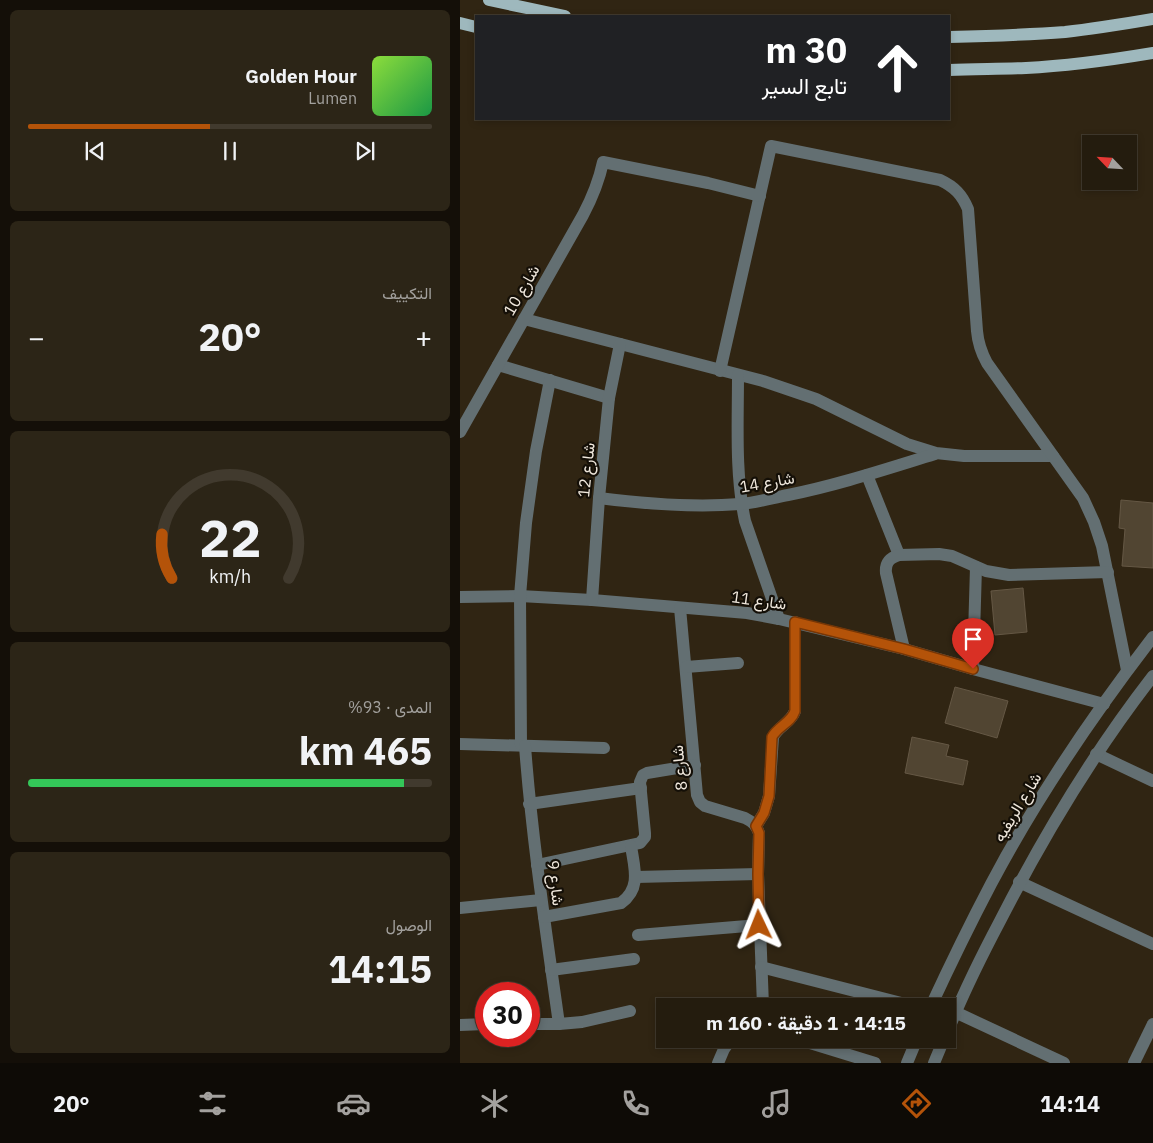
<!DOCTYPE html>
<html lang="ar">
<meta charset="utf-8">
<style>
body{margin:0;font-family:"IBM Plex Sans",Vazirmatn,sans-serif;background:#2c2517;color:#f1f3f6;direction:rtl;height:100vh;display:flex;flex-direction:column;font-size:19px;white-space:nowrap}
*{box-sizing:border-box;margin:0}
p{font-size:16px;color:#a3a19e}
.icon{flex:none;width:28px;height:28px;fill:none;stroke:currentColor;stroke-width:2;stroke-linecap:round;stroke-linejoin:round}
.map{position:relative;flex:1;overflow:hidden;direction:ltr}
.side{display:flex;flex-direction:column;gap:10px;padding:10px;background:#140f08;width:460px}
.side>*{flex:none}
.banner{position:absolute;left:15px;top:15px;width:475px;height:105px;border-radius:0px;box-shadow:0 2px 8px #0003,0 0 0 1px #413a2e;direction:rtl;background:#202124;color:#fff;overflow:hidden}
.needle{width:32px;rotate:295deg}
.buttons{position:absolute;left:622px;top:135px;display:grid;gap:10px}
.buttons a{display:grid;place-items:center;width:55px;height:55px;border-radius:0px;background:#241c0e;box-shadow:0 2px 8px #0003,0 0 0 1px #413a2e;font-size:25px}
.speed{position:absolute;left:15px;top:982px;display:flex;gap:10px;font-size:25px;font-weight:700;text-align:center}
.speed>*{display:grid;place-content:center;width:65px;height:65px;border-radius:50%;background:#241c0e;box-shadow:0 2px 8px #0003,0 0 0 1px #413a2e;line-height:1}
.speed .limit{border:8px solid #d22;background:#fff;color:#111}
.pin{position:absolute;display:grid;place-items:center;width:42px;height:42px;color:#fff;margin:-51px -21px;border-radius:50% 50% 50% 0;rotate:-45deg;box-shadow:0 0 5px #0007}
.pin .icon{rotate:45deg}
.me{position:absolute;width:55px;margin:-28px;rotate:358deg;stroke-linejoin:round;filter:drop-shadow(0 0 4px #0008)}
.turn{display:flex;align-items:center;gap:18px;height:105px;padding:0 20px;font-size:22px}
.turn .icon{width:65px;height:65px;stroke-width:2.5}
.turn b{display:block;font-size:35px;line-height:42px}
.big{font-size:38px;font-weight:700;line-height:1.1}
.side .card{flex:1;display:flex;flex-direction:column;justify-content:center;gap:8px;min-width:0;padding:0 18px;border-radius:8px;background:#2c2517}
.side .dial{align-items:center;gap:0}
.dial svg{height:130px;overflow:visible;fill:none;stroke:#413a2e;stroke-width:7;stroke-linecap:round;text-anchor:middle}
.dial text{fill:#f1f3f6;stroke:none}
.song{display:flex;align-items:center;gap:15px}
.cover{width:60px;height:60px;border-radius:8px;background:linear-gradient(135deg,hsl(90 70% 55%),hsl(140 70% 35%))}
.played{height:5px;border-radius:2px;background:linear-gradient(90deg,#b45309 45%,#413a2e 45%)}
.keys{display:flex;justify-content:space-around;direction:ltr}
.heat{display:flex;justify-content:space-between;align-items:center;font-size:28px;direction:ltr}
.charge{height:8px;border-radius:4px;background:linear-gradient(90deg,#34c759 93%,#413a2e 0)}
.trip{position:absolute;left:196px;top:998px;width:300px;height:50px;border-radius:0px;background:#241c0e;box-shadow:0 2px 8px #0003,0 0 0 1px #413a2e;font-weight:700;line-height:50px;text-align:center;direction:rtl}
.menu{display:flex;height:80px;justify-content:space-around;align-items:center;background:#0e0b06;color:#a3a19e}
.menu .icon{width:35px;height:35px}
.menu .on{color:#b45309}
.menu b{font-size:22px;color:#f1f3f6}
main{display:flex;flex:1;min-height:0}
.map>svg:first-child{display:block}
.building{fill:#514532;stroke:#655845}
.lines{fill:none;stroke-linecap:round;stroke-linejoin:round}
.minor{stroke:#636f72;stroke-width:12}
.major{stroke:#9eb8bd;stroke-width:12}
.route-casing{stroke:#753606;stroke-width:12}
.route{stroke:#b45309;stroke-width:9}
.labels{text-anchor:middle;stroke-width:4.5;stroke-linejoin:round;paint-order:stroke}
.street-label{font-size:16px;fill:#f0e8dd;stroke:#140f07}
</style>
<main>
<div class="map">
<svg width="693" height="1063" viewBox="0 0 693 1063">
<rect width="100%" height="100%" fill="#302513"/>
<!-- building -->
<g class="building">
<polygon points="661,500 693,503 693,568 662,566 665,529 659,528"/>
<polygon points="563,588 567,632 535,635 531,591"/>
<polygon points="495,687 548,701 537,738 485,723"/>
<polygon points="452,737 489,745 486,756 508,761 503,785 445,773"/>
</g>
<g class="lines">
<!-- minor -->
<g class="minor">
<polyline points="64,319 303,381 356,399 447,444 476,453 504,456 593,456"/>
<polyline points="38,365 149,398"/>
<path d="M260 371 311 146 480 180C495 187 502 195 508 209L517 331C518 343 521 352 527 363L623 498 634 522 642 546 667 670"/>
<path d="M278 375C278 424 275 473 285 521L319 619"/>
<path d="M0 432 123 215C132 198 139 181 143 162L248 183 300 196"/>
<polyline points="407,475 439,555"/>
<path d="M139 498C186 504 233 508 280 504 296 503 312 498 328 495 378 485 426 469 475 454"/>
<polyline points="0,597 60,596 132,600 287,613 319,619 444,649 513,669 644,704"/>
<polyline points="132,600 139,498 149,398 160,344"/>
<path d="M220 608 237 795 240 802 245 806 285 818C293 822 296 825 299 833L298 874 303 1006"/>
<path d="M444 649 426 573C425 563 429 558 439 555L479 554 492 556 526 571 549 575 648 572"/>
<polyline points="226,667 278,663"/>
<polyline points="513,669 516,567"/>
<polyline points="0,744 144,748"/>
<polyline points="61,745 60,596 66,523 76,451 90,380"/>
<path d="M65 746C72 839 86 931 99 1024"/>
<polyline points="636,754 693,781"/>
<polyline points="69,804 181,788"/>
<path d="M296 826 304 813 309 796 313 737C318 726 331 723 335 711V622"/>
<polyline points="77,865 180,843 185,837 185,833 180,782 183,775 187,773 235,765"/>
<polyline points="176,877 298,874"/>
<polyline points="559,882 693,944"/>
<polyline points="0,908 81,900"/>
<path d="M84 917 161 903C182 888 174 867 171 846"/>
<polyline points="178,935 299,925"/>
<polyline points="301,967 453,1006"/>
<polyline points="91,970 174,959"/>
<path d="M471 1006C490 965 510 924 531 884 577 797 633 715 693 637"/>
<polyline points="495,1012 604,1063"/>
<polyline points="69,1024 99,1024 122,1022 170,1011"/>
<polyline points="0,1025 26,1024"/>
<path d="M488 1031C503 993 521 957 540 921 584 835 634 752 693 676"/>
<polyline points="337,1039 415,1063"/>
<polyline points="258,1063 264,1049 271,1039"/>
<polyline points="447,1063 457,1039"/>
<polyline points="474,1063 484,1039"/>
<polyline points="674,1063 693,1024"/>
</g>
<!-- major -->
<g class="major">
<polyline points="29,0 105,16"/>
<polyline points="0,23 16,27"/>
<path d="M489 37C528 36 566 35 605 32 634 29 664 24 693 19"/>
<path d="M489 70C515 69 540 69 566 68 609 66 651 60 693 53"/>
</g>
</g>
<g class="lines">
<defs>
<path id="route" d="M299 925 298 874 299 833 296 826 304 813 309 796 312 737C318 726 331 723 335 711V622L444 649 513 669"/>
</defs>
<!-- route casing -->
<use href="#route" class="route-casing"/>
<!-- route -->
<use href="#route" class="route"/>
</g>
<g class="labels">
<!-- street labels -->
<g class="street-label">
<text transform="translate(61 290) rotate(-60)" y="6">شارع 10</text>
<text transform="translate(126 470) rotate(-84)" y="6">شارع 12</text>
<text transform="translate(307 482) rotate(-10)" y="6">شارع 14</text>
<text transform="translate(299 600) rotate(8)" y="6">شارع 11</text>
<text transform="translate(219 768) rotate(-96)" y="6">شارع 8</text>
<text transform="translate(557 807) rotate(-59)" y="6">شارع الريفيه</text>
<text transform="translate(96 883) rotate(83)" y="6">شارع 9</text>
</g>
</g>
</svg>
<div class="buttons">
<a><svg class="needle" viewBox="-14 -14 28 28"><path d="M0-13l5 13h-10z" fill="#e53935"/><path d="M0 13l5-13h-10z" fill="#a3a19e"/></svg></a>
</div>
<div class="speed"><div class="limit">30</div></div>
<div class="pin" style="left:513px;top:669px;background:#d93025"><svg class="icon" aria-label="arrive" viewBox="0 0 24 24"><path d="M6 21V4h12l-3 4 3 4H6"/></svg></div>
<svg class="me" style="left:299px;top:925px" viewBox="-20 -20 40 40"><path d="M0-17L14 15 0 8-14 15z" fill="#b45309" stroke="#fff" stroke-width="4"/></svg>
<div class="trip">14:15 · 1 دقيقة · 160 m</div>
<div class="banner">
<div class="turn"><svg class="icon" aria-label="ahead" viewBox="0 0 24 24"><path d="M12 20V5M6 11l6-6 6 6"/></svg><div><b>30 m</b>تابع السير</div></div>
</div>
</div>
<section class="side">
<div class="card">
<div class="song"><i class="cover"></i><div><b>Golden Hour</b><p>Lumen</p></div></div>
<div class="played"></div>
<div class="keys"><svg class="icon" aria-label="previous" viewBox="0 0 24 24"><path d="M18 5L8 12l10 7zM5 5v14"/></svg><svg class="icon" aria-label="pause" viewBox="0 0 24 24"><path d="M8 5v14M16 5v14"/></svg><svg class="icon" aria-label="next" viewBox="0 0 24 24"><path d="M6 5l10 7-10 7zM19 5v14"/></svg></div>
</div>
<div class="card"><p>التكييف</p>
<div class="heat"><a>−</a><b class="big">20°</b><a>+</a></div>
</div>
<div class="card dial"><svg viewBox="0 0 100 80">
<path d="M14 69A42 42 0 1 1 86 69"/>
<path d="M14 69A42 42 0 0 1 8 42" stroke="#b45309"/>
<text x="50" y="56" font-size="32" font-weight="700">22</text>
<text x="50" y="72" font-size="11">km/h</text>
</svg></div>
<div class="card"><p>المدى · 93%</p><b class="big">465 km</b><div class="charge"></div></div>
<div class="card"><p>الوصول</p><b class="big">14:15</b></div>
</section>
</main>
<nav class="menu">
<b>14:14</b>
<svg class="icon on" aria-label="directions" viewBox="0 0 24 24"><path d="M12 3l9 9-9 9-9-9zM9 14v-3h6M13 9l2 2-2 2"/></svg>
<svg class="icon" aria-label="music" viewBox="0 0 24 24"><path d="M9 18V5l10-2v13"/><circle cx="6" cy="18" r="3"/><circle cx="16" cy="16" r="3"/></svg>
<svg class="icon" aria-label="phone" viewBox="0 0 24 24"><path d="M5 4h4l2 5-3 2q2 4 5 5l2-3 5 2v4C11 20 4 13 5 4z"/></svg>
<svg class="icon" aria-label="climate" viewBox="0 0 24 24"><path d="M12 3v18M4 7l16 10M4 17L20 7"/></svg>
<svg class="icon" aria-label="car" viewBox="0 0 24 24"><path d="M5 17H2v-5l4-1 3-4h7l3 4 3 1v5h-3M9 17h6M6 11h13"/><circle cx="7" cy="17" r="2"/><circle cx="17" cy="17" r="2"/></svg>
<svg class="icon" aria-label="filters" viewBox="0 0 24 24"><path d="M4 7h16M4 17h16"/><circle cx="9" cy="7" r="2"/><circle cx="15" cy="17" r="2"/></svg>
<b>20°</b>
</nav>
